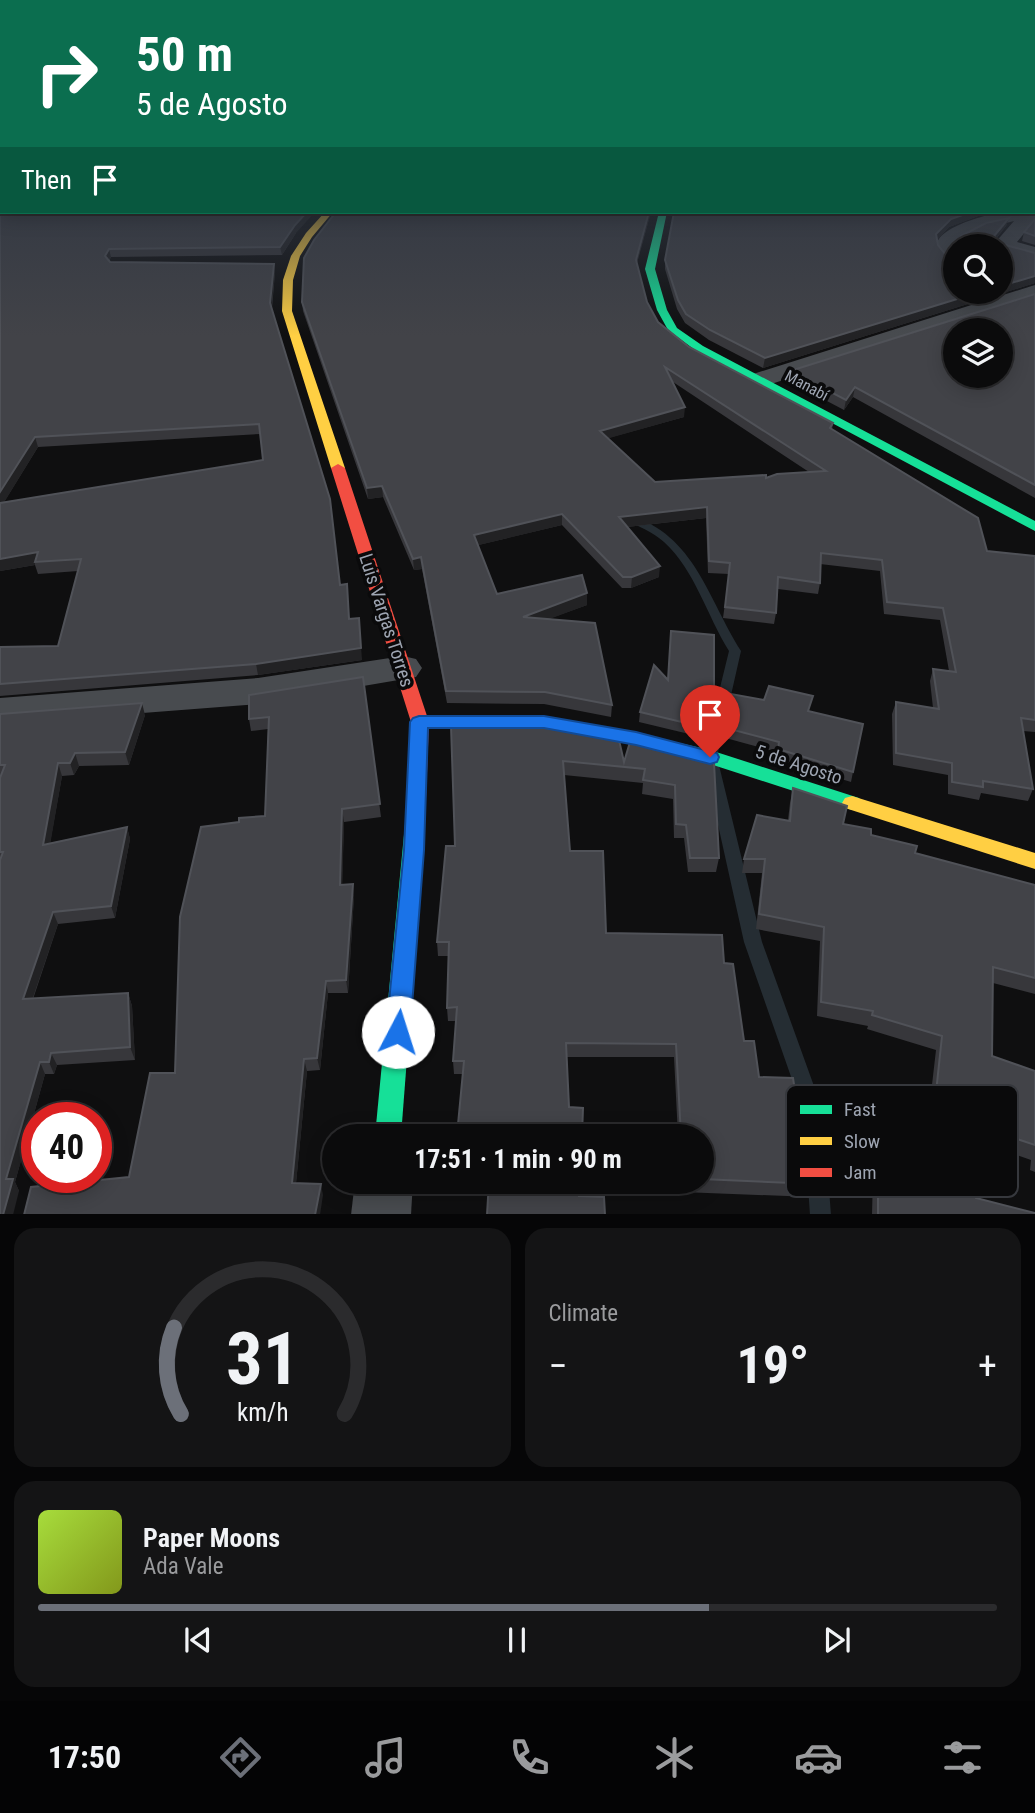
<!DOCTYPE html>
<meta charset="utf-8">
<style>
body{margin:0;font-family:"Roboto Condensed",sans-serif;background:#141415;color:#f1f3f6;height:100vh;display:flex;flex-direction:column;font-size:26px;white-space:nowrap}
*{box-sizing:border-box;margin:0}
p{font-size:23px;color:#9a9b9d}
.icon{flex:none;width:38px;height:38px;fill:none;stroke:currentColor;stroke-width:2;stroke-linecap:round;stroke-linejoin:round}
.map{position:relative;height:1214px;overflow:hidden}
.details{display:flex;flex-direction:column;gap:14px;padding:14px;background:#060607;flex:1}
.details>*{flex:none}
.top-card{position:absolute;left:0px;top:0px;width:1036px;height:214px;box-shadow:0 4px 18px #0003,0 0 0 2px #2b2b2d;background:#0b6e4f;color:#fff;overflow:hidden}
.tools{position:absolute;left:943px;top:234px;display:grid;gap:14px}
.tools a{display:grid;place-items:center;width:70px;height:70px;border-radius:50%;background:#0b0b0c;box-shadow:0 4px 18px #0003,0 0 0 2px #2b2b2d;font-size:35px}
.speed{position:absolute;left:21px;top:1102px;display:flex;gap:14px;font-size:35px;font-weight:700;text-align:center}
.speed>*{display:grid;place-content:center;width:91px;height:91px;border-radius:50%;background:#0b0b0c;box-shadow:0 4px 18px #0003,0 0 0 2px #2b2b2d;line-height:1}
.speed .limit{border:10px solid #d22;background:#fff;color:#111}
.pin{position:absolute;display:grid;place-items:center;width:60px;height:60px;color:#fff;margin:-72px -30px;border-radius:50% 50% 50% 0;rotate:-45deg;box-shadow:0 0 7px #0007}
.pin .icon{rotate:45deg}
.me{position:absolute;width:77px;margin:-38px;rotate:5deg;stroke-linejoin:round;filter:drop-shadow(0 0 5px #0008)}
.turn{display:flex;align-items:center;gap:24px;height:147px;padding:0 21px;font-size:32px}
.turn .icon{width:91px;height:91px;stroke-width:2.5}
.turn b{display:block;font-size:49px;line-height:60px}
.then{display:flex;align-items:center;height:66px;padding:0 21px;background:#0003;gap:14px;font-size:26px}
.big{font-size:52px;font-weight:700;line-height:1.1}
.details .card{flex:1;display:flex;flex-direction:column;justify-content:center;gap:10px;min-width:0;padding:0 24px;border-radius:21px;background:#141415}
.details .dial{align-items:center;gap:0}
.dial svg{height:182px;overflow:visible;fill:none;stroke:#2b2b2d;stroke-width:7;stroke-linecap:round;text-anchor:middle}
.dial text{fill:#f1f3f6;stroke:none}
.song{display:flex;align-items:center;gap:21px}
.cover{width:84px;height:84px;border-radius:10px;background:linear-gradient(135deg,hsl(80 70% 55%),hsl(70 70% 35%))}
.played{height:7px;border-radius:4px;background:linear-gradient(90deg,#6c7079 70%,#2b2b2d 70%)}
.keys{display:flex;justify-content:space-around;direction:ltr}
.heat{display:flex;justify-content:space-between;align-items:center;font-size:38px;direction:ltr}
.details .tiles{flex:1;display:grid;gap:14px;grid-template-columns:1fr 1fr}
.card:last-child{grid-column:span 2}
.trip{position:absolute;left:322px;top:1124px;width:392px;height:70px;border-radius:35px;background:#0b0b0c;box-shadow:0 4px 18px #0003,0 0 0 2px #2b2b2d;font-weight:700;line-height:70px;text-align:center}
.tabs{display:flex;height:112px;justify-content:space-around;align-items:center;background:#040405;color:#9a9b9d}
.tabs .icon{width:49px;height:49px}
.tabs .on{color:#6c7079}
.tabs b{font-size:32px;color:#f1f3f6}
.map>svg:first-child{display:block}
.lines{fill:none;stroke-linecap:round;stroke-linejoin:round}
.stream{fill:#252d33;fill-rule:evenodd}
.street{fill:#484b4f;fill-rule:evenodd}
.fast{fill:#16e098;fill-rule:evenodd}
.slow{fill:#ffcf43;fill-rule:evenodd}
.jam{fill:#f24e42;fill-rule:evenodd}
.wall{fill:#37373b;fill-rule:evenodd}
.shaded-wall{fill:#222224}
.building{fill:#424348;stroke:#505258;stroke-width:2;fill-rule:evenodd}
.route{fill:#1a73e8;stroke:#114b97;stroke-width:2}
.labels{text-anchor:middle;stroke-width:7;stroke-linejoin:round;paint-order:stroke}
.far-street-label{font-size:16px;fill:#9ea5b2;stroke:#0a0a0b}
.street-label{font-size:19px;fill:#9ea5b2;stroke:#0a0a0b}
.key{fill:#0a0a0b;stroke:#36383d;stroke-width:2}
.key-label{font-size:19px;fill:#9ea5b2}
</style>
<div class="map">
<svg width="1035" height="1215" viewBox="0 0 1035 1215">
<rect width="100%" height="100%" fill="#0f0f10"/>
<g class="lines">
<!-- stream -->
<path class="stream" d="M629 515C695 535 708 599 741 651L717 757 762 942 823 1111 831 1215H810L803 1111 744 942 703 757 729 651C707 616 695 570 664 542 653 532 638 526 625 520L624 518 625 516Z"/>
<!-- street -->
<g class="street">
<path d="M1035 207V220L1017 242 1035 247V260L1001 250V247L994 244 1014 221 983 229 956 243V265C948 263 942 260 938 252 926 229 990 213 1006 212 1016 211 1025 212 1034 212Z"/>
<polygon points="1035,285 1035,299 768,385 759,388 750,385 746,380 750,375"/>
<polygon points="403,656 416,659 422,668 416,677 258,704 0,724 0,698 258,678"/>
<polygon points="355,1181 413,1181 411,1215 351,1215"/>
</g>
<!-- fast -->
<g class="fast">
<polygon points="659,212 667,212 655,269 667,310 677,328 703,346 1035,521 1035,531 695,350 668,330 657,310 645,269"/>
<polygon points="420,716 544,716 636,733 710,750 859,798 862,803 859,808 852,810 707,763 636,745 544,728 414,726 411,722 414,718"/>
<polygon points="415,817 422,819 425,824 401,1136 375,1136 405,824 408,819"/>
</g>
<!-- slow -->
<g class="slow">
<polygon points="325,212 333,212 312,237 300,256 293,280 292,311 345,468 338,472 331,468 282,311 283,280 291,256 306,233"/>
<polygon points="852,796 1035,853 1035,869 845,808 842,803 845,798"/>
</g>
<!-- jam -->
<polygon class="jam" points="338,464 345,468 429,722 425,824 422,829 415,831 408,829 405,824 411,722 331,468"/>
</g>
<!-- wall -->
<g class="wall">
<path d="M0 176 296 233 282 255 111 257 109 261 110 262 275 272 272 308 340 585 347 584 349 619 362 660 258 675 0 696V647L58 646 78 571 38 574 35 565 0 571ZM260 434 263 460 4 502 38 447Z"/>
<path d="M651 212 637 263 647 302 658 322 689 347 833 423 832 430 987 551 1035 556V732L1023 731 1033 789 1028 801 981 793 979 800 948 794V775L893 765 892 714 896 702 933 708 930 681 933 669 949 671 940 620 884 614 880 571 820 564V583L818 594 778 589 776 613 774 624 723 618 729 574 708 573 706 518 627 527 659 577 631 588H622L562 525 478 545 497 594 587 593V605L548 619 612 705 611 717 544 704 447 703 422 569 414 570 383 497 368 499 303 311 302 302ZM673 382 809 472 766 478 655 482 608 438 684 417Z"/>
<polygon points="986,213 949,227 937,240 938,245 956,292 1001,247 959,247 961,236 1009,218 1006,226 996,239 1002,244 1035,253 1035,283 763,368 709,340 685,323 677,309 665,269 665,260"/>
<polygon points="1035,219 1035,245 1022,241 1024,232"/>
<polygon points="1035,294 1035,498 853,397 844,410 789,381 790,371"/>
<polygon points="363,677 381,817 344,822 342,884 354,896 348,993 328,993 320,1070 307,1071 296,1183 323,1195 129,1177 175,1073 239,822 265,816 268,729 251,731 249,719"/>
<polygon points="714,691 809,711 853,772 851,782 776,759 777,752 711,734 710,739 639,722 640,712"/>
<polygon points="0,714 145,715 129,765 79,766 74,775 62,776 50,843 127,827 130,839 115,918 58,924 33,999 128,993 132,1006 135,1060 57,1065 54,1074 45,1074 15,1182 19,1191 0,1215"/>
<polygon points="451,726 624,762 714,763 719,858 716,872 688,872 684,838 674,838 673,799 642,794 643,783 564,775 570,851 606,933 724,963 744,1041 759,1077 801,1130 816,1184 812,1197 682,1192 681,1181 702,1181 702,1136 678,1136 674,1057 567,1057 569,1107 582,1136 463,1074 454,1074 453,1061 456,1021 448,1021 447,1008 449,956 438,956 437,942 455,846"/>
<polygon points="793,788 843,824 915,853 1035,885 1035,994 993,983 992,1056 1035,1071 1035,1172 1030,1170 1031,1160 973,1140 976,1198 1035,1215 872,1215 873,1174 875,1168 874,1106 879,1092 930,1102 936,1050 867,1029 868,1026 817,1016 820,941 756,929 762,873 742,873 744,859 788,820 790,803"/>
<polygon points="461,1181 579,1181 579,1196 605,1215 488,1189 461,1188"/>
</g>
<!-- shaded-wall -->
<g class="shaded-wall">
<polygon points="307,212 315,212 296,233 282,255 280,247 295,225"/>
<polygon points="649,212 651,212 635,268 636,260"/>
<polygon points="971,212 1001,212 986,213 949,227 935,242 936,234 951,219"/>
<polygon points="1009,218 1006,226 991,245 994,236"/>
<polygon points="109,249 111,257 106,264 105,256"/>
<polygon points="274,264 275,272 271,312 270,303"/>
<polygon points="1035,276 1035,283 763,368 765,358 980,292 1001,292 1001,286"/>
<polygon points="855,387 853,397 844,410 846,400"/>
<polygon points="685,407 684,417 599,441 600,431"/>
<polygon points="35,437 38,447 0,509 0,492"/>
<polygon points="382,486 383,497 368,499 367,488"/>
<polygon points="707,507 706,518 618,528 619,517"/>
<polygon points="562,514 562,525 475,546 474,535"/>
<polygon points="38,552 35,562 35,565 0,571 0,559"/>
<polygon points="421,557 422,569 414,570 413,559"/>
<polygon points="660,566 659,577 631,588 632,577"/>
<polygon points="587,593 587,605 523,629 523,617"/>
<polygon points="359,618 362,660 258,675 256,664"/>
<polygon points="142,703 145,715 129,765 125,752"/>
<polygon points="75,753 79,766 74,775 70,763"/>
<polygon points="58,763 62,776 48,857 43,845"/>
<polygon points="342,809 344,822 342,897 340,885"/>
<polygon points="127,827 130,839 115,918 111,906"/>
<polygon points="353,884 354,896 348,993 346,980"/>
<polygon points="53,912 58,924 28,1012 23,999"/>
<polygon points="326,981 328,993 320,1070 317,1058"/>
<polygon points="128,993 132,1006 135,1060 130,1047"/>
<polygon points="51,1053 57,1065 54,1074 49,1062"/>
<polygon points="304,1059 307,1071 295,1194 292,1183"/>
<polygon points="40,1062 45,1074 15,1182 19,1191 13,1215 3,1215 6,1179"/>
<polygon points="321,1184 323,1195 320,1215 315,1215"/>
</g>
<!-- building -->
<g class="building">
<polygon points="0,176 2,176 2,212 307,212 295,225 280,247 109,249 105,256 110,262 274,264 270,303 330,499 340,585 347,584 349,619 359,618 361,648 256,664 0,684 0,647 58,646 81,559 35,562 38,552 0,559 0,503 263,460 259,424 35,437 0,492"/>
<polygon points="1034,176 1035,177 1034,200"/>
<path d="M336 212H649L636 260 647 302 658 322 689 347 833 423 830 428 978 518 987 551 1035 556V720L1021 718 1033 789 983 781V787L952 782V763L896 753V702L939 709 933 669 956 672 943 608 887 602 882 560 821 553 820 583 778 577 776 613 725 607 730 563 709 561 707 507 619 517 660 566 632 577H623L562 514 474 535 497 594 582 575 587 593 523 617 595 623 612 705 545 692 446 691 421 557 413 559 382 486 367 488 302 302 304 258 314 240ZM665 367 826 471 777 474 766 478V475L655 482 600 431 685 407Z"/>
<polygon points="674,212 971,212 951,219 936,234 938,245 946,255 956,257 956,292 980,292 765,358 710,330 686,314 678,300 665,260"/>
<polygon points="1009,218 994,236 1002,244 1035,253 1035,276 1001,286 1001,247 960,247 961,236 986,223"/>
<polygon points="1035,219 1035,236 1024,232"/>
<path d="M1035 294V485L855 387 846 400 790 371ZM956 331H1001V376H956Z"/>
<polygon points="671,631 714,635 714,691 764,700 769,686 813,696 808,711 863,724 853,772 778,749 779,742 711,724 711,729 640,712 654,665 668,680"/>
<polygon points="363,677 380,804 342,809 340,885 353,884 346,980 326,981 317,1058 304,1059 292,1183 321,1184 315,1215 24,1215 31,1187 129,1177 150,1073 175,1073 180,917 201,827 239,822 239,818 265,816 269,717 249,719 249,695"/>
<polygon points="142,703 125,752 75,753 70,763 58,763 43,845 127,827 111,906 53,912 23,999 128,993 130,1047 51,1053 49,1062 40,1062 6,1179 13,1179 3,1215 0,1215 0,860 3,852 0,852 0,778 5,765 0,765 0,714"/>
<polygon points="451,726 544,726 619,740 624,762 630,742 714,763 719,858 690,858 686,825 676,824 675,785 643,780 645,769 563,761 570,851 603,851 606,933 722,935 724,963 733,964 744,1041 754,1041 759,1077 793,1078 801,1130 808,1131 816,1184 702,1179 702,1136 681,1136 676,1044 566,1043 569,1107 583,1108 582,1136 457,1135 464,1061 453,1061 457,1007 447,1008 449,942 437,942 446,846 455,846"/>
<polygon points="793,788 847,806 843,824 871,829 871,835 917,846 915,853 1035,885 1035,978 993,967 992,1056 1035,1071 1035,1145 972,1124 976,1198 1035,1213 1035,1215 878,1215 878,1161 881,1161 879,1092 935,1102 942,1036 872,1015 873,1011 821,1002 824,927 759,914 765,859 744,859 757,815 790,821"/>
<polygon points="489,1181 579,1181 579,1196 604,1197 605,1215 487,1215"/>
</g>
<!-- sky -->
<linearGradient id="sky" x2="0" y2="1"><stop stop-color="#080809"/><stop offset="0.49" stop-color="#313742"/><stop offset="1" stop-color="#313742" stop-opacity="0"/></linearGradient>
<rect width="1035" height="336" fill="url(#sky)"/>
<!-- route -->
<polygon class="route" points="419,716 544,716 636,732 717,753 719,757 717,762 710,764 636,745 544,728 428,728 424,850 410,1032 406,1039 398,1043 389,1039 386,1032 404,850 410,722 413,718"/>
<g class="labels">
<!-- far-street labels -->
<g class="far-street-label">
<text transform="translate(807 385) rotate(28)" y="6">Manabí</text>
</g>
<!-- street labels -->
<g class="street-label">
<text transform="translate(387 620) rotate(72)" y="7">Luis Vargas Torres</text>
<text transform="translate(799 764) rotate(18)" y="7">5 de Agosto</text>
</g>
</g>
<!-- legend -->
<rect x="786" y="1085" width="232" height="112" rx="10" class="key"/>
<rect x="800" y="1105" width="32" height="9" fill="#16e098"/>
<rect x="800" y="1137" width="32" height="8" fill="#ffcf43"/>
<rect x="800" y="1168" width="32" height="9" fill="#f24e42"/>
<g class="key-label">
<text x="844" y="1116">Fast</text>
<text x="844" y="1148">Slow</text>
<text x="844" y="1179">Jam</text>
</g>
</svg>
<div class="tools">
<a><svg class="icon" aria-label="search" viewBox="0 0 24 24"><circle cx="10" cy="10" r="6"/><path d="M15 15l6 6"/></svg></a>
<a><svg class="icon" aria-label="layers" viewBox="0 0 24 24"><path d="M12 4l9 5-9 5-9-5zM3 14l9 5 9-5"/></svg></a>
</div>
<div class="speed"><div class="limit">40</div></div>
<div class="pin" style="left:710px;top:757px;background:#d93025"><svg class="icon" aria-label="arrive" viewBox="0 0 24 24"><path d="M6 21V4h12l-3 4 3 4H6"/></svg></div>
<svg class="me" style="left:398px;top:1032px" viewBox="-20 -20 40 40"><circle r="19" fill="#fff"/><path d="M0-13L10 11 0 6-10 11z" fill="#1a73e8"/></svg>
<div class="trip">17:51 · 1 min · 90 m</div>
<div class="top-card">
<div class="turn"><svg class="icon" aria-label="right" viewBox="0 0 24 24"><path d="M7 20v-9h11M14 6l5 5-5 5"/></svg><div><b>50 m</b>5 de Agosto</div></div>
<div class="then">Then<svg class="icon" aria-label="arrive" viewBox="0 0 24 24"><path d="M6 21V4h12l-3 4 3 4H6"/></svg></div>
</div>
</div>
<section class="details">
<div class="tiles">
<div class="card dial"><svg viewBox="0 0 100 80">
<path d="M14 69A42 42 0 1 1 86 69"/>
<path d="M14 69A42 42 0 0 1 11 31" stroke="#6c7079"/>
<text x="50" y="56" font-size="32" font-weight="700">31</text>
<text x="50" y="72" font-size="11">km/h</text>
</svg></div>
<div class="card"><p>Climate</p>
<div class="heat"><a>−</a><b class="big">19°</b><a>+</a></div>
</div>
<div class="card">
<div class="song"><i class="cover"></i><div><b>Paper Moons</b><p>Ada Vale</p></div></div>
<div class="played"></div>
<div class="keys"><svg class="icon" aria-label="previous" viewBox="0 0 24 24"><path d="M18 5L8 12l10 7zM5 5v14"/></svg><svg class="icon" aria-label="pause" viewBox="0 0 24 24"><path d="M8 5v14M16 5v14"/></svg><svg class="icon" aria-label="next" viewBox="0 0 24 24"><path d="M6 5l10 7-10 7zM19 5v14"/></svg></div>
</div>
</div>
</section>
<nav class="tabs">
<b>17:50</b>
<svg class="icon on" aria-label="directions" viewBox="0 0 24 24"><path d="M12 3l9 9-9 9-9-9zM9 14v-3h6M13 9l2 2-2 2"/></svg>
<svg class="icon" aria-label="music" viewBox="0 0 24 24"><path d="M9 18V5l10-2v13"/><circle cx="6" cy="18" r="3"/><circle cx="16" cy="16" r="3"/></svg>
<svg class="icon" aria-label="phone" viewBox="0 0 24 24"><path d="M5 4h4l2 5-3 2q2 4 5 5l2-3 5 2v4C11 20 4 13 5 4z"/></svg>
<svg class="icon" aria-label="climate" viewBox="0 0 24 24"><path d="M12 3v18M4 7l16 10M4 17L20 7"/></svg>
<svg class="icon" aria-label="car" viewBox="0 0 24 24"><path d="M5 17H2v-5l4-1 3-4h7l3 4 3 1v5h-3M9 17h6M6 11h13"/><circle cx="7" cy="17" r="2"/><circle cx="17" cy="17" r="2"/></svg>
<svg class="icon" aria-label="filters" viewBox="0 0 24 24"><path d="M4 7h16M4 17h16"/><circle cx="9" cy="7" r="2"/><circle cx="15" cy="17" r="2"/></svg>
</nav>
